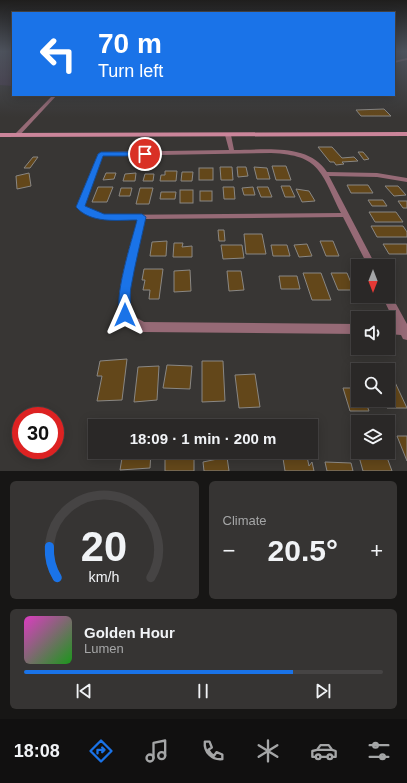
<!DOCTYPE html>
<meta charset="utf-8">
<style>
body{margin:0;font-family:Helvetica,sans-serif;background:#363433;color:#f1f3f6;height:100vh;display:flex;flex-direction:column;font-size:15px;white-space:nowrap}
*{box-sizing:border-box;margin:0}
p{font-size:13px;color:#a5a6a7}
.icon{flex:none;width:22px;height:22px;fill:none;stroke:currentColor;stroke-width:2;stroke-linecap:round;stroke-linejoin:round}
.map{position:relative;height:471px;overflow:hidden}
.panel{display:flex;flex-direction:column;gap:10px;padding:10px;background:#171615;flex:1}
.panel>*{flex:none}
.guide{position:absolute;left:12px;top:12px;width:383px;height:84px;border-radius:0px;box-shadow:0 2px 10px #0003,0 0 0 1px #464444;background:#1a73e8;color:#fff;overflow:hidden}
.needle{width:26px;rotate:180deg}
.buttons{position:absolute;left:351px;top:259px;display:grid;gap:8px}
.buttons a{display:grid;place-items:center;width:44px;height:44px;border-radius:0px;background:#2a2827;box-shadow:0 2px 10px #0003,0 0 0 1px #464444;font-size:20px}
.speed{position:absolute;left:12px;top:407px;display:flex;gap:8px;font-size:20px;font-weight:700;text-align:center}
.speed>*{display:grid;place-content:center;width:52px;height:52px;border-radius:50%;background:#2a2827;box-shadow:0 2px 10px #0003,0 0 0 1px #464444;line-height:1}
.speed .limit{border:6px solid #d22;background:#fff;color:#111}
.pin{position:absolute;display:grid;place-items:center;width:34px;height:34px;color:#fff;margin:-17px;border:2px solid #fff;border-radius:50%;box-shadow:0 1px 4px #0007}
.me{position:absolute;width:44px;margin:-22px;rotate:0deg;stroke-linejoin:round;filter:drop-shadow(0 0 3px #0008)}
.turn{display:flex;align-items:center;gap:14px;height:84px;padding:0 20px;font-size:18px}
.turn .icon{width:52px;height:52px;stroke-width:2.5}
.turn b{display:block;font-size:28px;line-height:34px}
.big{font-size:30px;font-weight:700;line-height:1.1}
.panel .widget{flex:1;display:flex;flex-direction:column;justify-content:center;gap:6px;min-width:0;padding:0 14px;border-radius:6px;background:#363433}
.panel .dial{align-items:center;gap:0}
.dial svg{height:104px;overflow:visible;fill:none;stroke:#464444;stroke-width:7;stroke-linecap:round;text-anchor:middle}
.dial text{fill:#f1f3f6;stroke:none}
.song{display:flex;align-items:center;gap:12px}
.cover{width:48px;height:48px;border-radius:6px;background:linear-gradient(135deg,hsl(310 70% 55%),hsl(120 70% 35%))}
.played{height:4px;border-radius:2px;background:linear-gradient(90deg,#1a73e8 75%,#464444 75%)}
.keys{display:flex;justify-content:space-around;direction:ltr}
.heat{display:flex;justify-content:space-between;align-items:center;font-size:22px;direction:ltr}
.panel .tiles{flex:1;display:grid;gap:10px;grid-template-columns:1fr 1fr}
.widget:last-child{grid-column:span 2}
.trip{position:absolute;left:88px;top:419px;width:230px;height:40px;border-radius:0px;background:#2a2827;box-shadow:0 2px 10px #0003,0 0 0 1px #464444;font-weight:700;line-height:40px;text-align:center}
.dock{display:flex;height:64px;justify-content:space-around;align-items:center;background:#111010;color:#a5a6a7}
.dock .icon{width:28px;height:28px}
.dock .active{color:#1a73e8}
.dock b{font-size:18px;color:#f1f3f6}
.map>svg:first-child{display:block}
.education{fill:#453949}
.building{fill:#63471a;stroke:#898784}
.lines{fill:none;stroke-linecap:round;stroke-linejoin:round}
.street{fill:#966a76;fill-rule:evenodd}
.secondary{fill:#cb859a;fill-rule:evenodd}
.route{fill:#1a73e8;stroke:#114b97}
</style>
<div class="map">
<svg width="407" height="471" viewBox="0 0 407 471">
<rect width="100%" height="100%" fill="#383634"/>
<!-- education -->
<polygon class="education" points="0,51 13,51 13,86 0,85"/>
<!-- building -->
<g class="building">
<polygon points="384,109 391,116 361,116 356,110"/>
<polygon points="318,147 332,147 342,158 354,157 358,161 342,162 344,164 336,165 334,162 330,162"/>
<polygon points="358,152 363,152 369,159 364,160"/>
<polygon points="33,157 38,157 30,168 24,168"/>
<polygon points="272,166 286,166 291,180 276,180"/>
<polygon points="220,167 232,167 233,180 221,180"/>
<polygon points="237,167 246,167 248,176 238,177"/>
<polygon points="254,167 267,168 270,179 257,179"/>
<rect x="199" y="168" width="14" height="12"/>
<polygon points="165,171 177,171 176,181 160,181 161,175 165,175"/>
<polygon points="182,172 193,172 192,181 181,181"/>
<polygon points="29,173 31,186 17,189 16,176"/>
<polygon points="106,173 116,173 114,179 103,180"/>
<polygon points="136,173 135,181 123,181 125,174"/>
<polygon points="145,174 154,174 153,181 143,181"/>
<polygon points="347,185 368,185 373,193 351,193"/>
<polygon points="281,186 290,186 295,197 285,197"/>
<polygon points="385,186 398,186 406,195 394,196"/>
<polygon points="98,187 113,187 107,202 92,202"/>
<polygon points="223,187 234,187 235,199 224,199"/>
<polygon points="253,187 255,195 244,195 242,188"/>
<polygon points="257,187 268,187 272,197 261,197"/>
<polygon points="121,188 132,188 130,196 119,196"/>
<polygon points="140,188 153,188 149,204 136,204"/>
<polygon points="296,189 309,191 315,201 302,202"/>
<rect x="180" y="190" width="13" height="13"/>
<rect x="200" y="191" width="12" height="10"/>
<polygon points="161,192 176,192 175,199 160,199"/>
<polygon points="368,200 383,200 387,206 372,206"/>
<polygon points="398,201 407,201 407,208 403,208"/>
<polygon points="369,212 396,212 403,222 375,222"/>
<polygon points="371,226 403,226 407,232 407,237 377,237"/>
<polygon points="218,230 224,230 225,241 219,241"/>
<polygon points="244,234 262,234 266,254 246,254"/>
<polygon points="167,241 166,256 150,256 152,242"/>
<polygon points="320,241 333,241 339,256 326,256"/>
<polygon points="174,243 183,243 182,247 192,246 192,257 173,257"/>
<polygon points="307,244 312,256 299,257 294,245"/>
<polygon points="383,244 407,244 407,254 389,254"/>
<polygon points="221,245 242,245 244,258 223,259"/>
<polygon points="271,245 287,245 290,256 273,256"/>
<polygon points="144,269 163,269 159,299 149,299 150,290 143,290 145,280 142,280"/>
<polygon points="190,270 191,291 174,292 174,271"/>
<polygon points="227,271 241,271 244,290 229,291"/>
<polygon points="303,273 321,273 331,300 312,300"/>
<polygon points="331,273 347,273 354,290 338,290"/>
<polygon points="279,276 297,276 300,289 281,289"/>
<polygon points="127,359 122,400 97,401 102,376 97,376 100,361"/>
<polygon points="202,361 223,361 225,401 202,402"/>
<polygon points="167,365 192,366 190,389 163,388"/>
<polygon points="159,366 157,400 134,402 138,367"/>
<polygon points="255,374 260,407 239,408 235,375"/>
<polygon points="388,378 393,378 407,408 387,408 384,400 388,400"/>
<polygon points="343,388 358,388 358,400 365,400 369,411 350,411"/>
<polygon points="397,436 407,436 407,461"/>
<polygon points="356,446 358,446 358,452 385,452 392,471 363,471"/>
<polygon points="123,452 151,452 150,468 120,470"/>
<rect x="165" y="452" width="29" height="19"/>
<polygon points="282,452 306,452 309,466 312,462 314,471 285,471"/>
<polygon points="227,457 229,471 204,471 203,462"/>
<polygon points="325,462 351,463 353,471 327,471"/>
</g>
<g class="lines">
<!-- street -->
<g class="street">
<polygon points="407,58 407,60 394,63 394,61"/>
<polygon points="53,95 57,95 19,136 15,136 15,134"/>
<path d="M228 133 231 135 234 150C264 150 309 143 327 172L377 173 407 178V182L377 177 329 176 376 266H368L343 217 145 219C139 245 124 288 130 314L144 322 358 324V334L143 332C136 329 126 326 122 319 111 302 132 239 138 219 118 219 92 223 76 207L98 154 101 152 229 150 225 135ZM271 153C321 155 321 173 341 213L103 215 84 206 103 156Z"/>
<polygon points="388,292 390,293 407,324 407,340 403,339 401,335 388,334 388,324 396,325 382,296 388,296"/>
</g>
<!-- secondary -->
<polygon class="secondary" points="407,132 407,136 0,137 0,133"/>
</g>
<!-- sky -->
<linearGradient id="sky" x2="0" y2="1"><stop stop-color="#1f1e1d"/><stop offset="0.44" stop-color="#4d525c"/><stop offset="1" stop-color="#4d525c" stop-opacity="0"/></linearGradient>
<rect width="407" height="117" fill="url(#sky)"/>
<!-- route -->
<path class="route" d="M101 152H145L148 154 145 156H103L85 206 104 214H142L146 217C141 240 135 264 131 287 129 296 132 311 129 318L125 320 121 318C112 300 132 241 137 220 117 220 91 224 76 207L98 154Z"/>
</svg>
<div class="buttons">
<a><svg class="needle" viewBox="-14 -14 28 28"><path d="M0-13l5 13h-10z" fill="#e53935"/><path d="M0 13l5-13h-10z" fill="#a5a6a7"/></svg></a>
<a><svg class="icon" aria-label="sound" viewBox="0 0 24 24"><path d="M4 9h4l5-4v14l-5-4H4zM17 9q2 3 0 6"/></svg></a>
<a><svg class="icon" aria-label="search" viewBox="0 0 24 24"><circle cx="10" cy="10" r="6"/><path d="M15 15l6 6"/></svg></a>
<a><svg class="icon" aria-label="layers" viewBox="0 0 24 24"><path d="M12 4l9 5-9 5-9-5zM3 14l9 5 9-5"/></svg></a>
</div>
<div class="speed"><div class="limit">30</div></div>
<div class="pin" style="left:145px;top:154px;background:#d93025"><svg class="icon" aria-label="arrive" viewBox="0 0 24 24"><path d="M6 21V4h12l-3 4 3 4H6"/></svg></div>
<svg class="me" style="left:125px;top:315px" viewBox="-20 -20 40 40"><path d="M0-17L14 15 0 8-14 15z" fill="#1a73e8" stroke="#fff" stroke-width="4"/></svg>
<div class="trip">18:09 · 1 min · 200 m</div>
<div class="guide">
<div class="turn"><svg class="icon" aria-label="left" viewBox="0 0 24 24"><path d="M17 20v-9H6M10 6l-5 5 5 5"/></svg><div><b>70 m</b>Turn left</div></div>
</div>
</div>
<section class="panel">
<div class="tiles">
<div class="widget dial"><svg viewBox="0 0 100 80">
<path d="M14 69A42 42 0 1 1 86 69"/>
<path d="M14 69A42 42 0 0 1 8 45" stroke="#1a73e8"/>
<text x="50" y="56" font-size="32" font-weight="700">20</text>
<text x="50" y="72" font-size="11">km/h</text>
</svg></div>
<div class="widget"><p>Climate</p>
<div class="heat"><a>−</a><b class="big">20.5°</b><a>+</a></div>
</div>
<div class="widget">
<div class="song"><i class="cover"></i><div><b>Golden Hour</b><p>Lumen</p></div></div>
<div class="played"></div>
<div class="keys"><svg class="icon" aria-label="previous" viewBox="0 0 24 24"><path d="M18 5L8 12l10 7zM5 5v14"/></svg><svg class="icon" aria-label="pause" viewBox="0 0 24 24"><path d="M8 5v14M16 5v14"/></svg><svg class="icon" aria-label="next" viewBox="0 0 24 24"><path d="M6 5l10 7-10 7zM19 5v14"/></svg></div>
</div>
</div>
</section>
<nav class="dock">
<b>18:08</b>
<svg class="icon active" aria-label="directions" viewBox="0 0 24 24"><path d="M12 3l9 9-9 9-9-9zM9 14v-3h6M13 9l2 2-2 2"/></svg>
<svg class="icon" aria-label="music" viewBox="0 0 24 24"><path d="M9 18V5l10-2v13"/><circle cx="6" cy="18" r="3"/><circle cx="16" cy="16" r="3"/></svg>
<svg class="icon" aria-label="phone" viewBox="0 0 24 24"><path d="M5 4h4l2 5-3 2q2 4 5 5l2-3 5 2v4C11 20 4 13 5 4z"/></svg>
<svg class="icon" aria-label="climate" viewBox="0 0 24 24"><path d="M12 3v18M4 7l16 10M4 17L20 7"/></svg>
<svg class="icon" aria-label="car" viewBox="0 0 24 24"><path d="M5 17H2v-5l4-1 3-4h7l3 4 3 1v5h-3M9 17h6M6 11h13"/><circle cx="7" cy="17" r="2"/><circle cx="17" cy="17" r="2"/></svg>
<svg class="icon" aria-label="filters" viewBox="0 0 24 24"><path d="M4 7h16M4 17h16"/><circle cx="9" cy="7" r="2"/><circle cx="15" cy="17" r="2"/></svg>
</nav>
